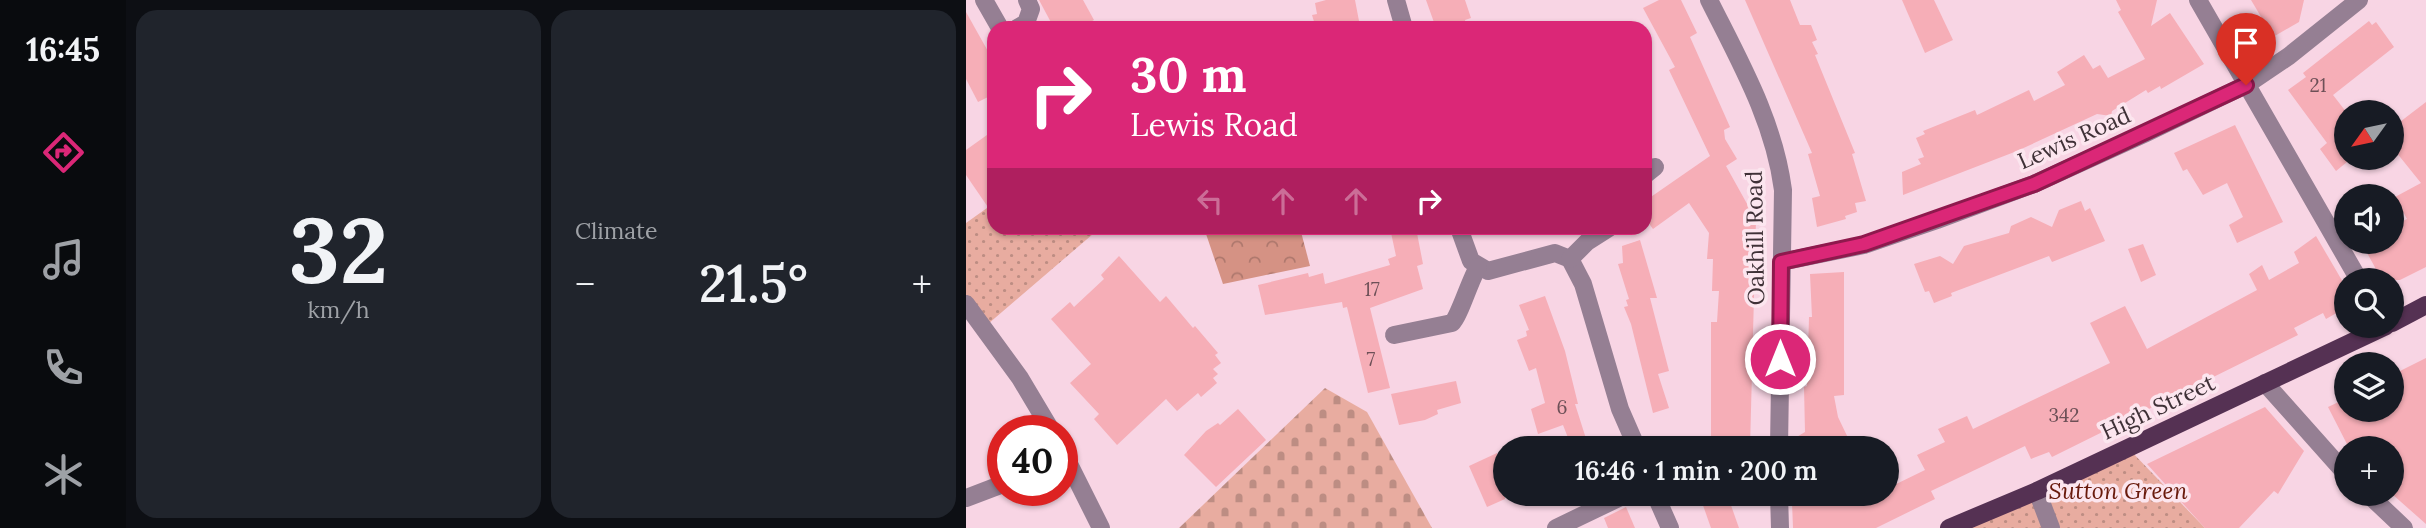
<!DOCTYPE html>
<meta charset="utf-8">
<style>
body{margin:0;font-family:Lora,serif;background:#20242c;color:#f1f3f6;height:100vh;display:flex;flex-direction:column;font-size:26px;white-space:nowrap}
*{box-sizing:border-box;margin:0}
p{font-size:23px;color:#9ea1a6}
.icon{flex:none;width:38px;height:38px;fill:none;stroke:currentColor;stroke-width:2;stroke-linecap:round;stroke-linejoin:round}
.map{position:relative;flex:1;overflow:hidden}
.sheet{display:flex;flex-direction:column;gap:10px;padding:10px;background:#0d0f14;width:840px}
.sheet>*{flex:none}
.top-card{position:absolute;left:21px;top:21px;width:665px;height:214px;border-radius:21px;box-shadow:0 2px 5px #0004;background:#db2777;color:#fff;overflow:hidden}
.needle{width:46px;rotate:237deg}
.buttons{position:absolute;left:1368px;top:100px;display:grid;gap:14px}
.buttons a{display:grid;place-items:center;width:70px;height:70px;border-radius:50%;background:#171b24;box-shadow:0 2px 5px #0004;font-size:35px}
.speed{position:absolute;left:21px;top:415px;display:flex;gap:14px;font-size:35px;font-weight:700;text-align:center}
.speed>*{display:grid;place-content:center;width:91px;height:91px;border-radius:50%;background:#171b24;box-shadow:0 2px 5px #0004;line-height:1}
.speed .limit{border:10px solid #d22;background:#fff;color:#111}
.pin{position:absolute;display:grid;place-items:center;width:60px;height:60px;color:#fff;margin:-72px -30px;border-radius:50% 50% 50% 0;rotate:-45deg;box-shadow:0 0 7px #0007}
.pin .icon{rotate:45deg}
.me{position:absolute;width:77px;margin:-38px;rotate:0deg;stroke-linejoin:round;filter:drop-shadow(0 0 5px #0008)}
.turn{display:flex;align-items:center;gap:24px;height:147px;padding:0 28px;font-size:32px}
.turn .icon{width:91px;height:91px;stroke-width:2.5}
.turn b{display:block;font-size:49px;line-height:60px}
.lanes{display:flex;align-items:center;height:66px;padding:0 28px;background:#0003;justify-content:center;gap:35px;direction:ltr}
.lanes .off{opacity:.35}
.big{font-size:52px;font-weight:600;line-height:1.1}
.sheet .card{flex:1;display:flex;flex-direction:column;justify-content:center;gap:10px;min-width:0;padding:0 24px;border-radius:21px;background:#20242c}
.sheet .dial{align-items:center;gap:0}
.dial b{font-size:91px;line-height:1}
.heat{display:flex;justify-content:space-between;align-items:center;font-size:38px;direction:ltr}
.sheet .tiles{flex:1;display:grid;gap:10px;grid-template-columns:repeat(2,1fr)}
.trip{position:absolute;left:527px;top:436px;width:406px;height:70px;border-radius:35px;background:#171b24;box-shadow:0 2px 5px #0004;font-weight:600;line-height:70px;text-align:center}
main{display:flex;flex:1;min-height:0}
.tabs{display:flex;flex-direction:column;width:126px;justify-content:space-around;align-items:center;background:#090b0e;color:#9ea1a6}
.tabs .icon{width:49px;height:49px}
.tabs .current{color:#db2777}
.tabs b{font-size:32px;color:#f1f3f6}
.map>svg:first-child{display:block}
.grass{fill:url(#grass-dots)}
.forest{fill:url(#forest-crowns)}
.cemetery{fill:url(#cemetery-stones)}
.building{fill:#f6aeb7}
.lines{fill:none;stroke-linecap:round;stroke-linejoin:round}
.minor{stroke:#957f93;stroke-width:18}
.major{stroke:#553153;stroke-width:18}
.route-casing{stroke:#8e194d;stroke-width:18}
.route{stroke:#db2777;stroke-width:12}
.labels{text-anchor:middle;stroke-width:7;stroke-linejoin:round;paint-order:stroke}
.number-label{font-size:19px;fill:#6d5057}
.street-label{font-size:23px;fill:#3f3137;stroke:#fce6ef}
.park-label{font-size:23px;font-style:italic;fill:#691a0c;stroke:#fce6ef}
</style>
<main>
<nav class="tabs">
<b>16:45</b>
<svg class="icon current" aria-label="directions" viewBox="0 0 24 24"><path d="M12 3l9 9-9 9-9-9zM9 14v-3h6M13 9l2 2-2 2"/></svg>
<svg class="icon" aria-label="music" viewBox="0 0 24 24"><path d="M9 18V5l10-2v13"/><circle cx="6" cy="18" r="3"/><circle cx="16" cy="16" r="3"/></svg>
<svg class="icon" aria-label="phone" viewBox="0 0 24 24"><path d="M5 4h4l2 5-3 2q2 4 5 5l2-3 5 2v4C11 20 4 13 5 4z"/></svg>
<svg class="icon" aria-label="climate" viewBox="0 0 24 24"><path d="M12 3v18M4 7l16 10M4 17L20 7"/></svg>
</nav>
<section class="sheet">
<div class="tiles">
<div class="card dial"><b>32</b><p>km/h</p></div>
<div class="card"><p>Climate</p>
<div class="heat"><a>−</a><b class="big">21.5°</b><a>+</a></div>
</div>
</div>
</section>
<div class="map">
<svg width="1460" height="528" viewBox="0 0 1460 528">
<defs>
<pattern id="grass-dots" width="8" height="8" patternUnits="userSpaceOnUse" patternTransform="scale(1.75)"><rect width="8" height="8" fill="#e8aca0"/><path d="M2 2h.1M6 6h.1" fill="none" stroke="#bd8d83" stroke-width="1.8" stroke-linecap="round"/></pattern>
<pattern id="forest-crowns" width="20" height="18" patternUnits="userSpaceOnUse" patternTransform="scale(1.75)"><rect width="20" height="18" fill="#d59284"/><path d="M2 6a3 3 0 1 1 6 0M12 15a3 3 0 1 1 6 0" fill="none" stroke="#ae786d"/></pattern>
<pattern id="cemetery-stones" width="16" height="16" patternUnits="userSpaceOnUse" patternTransform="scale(1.75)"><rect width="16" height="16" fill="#e8aca0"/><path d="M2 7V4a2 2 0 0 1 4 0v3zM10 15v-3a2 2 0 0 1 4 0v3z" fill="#bd8d83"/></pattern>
</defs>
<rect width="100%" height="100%" fill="#f8d5e4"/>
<!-- grass -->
<g class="grass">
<polygon points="28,203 28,228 134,228 22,324 0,295 0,223"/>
<polygon points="1162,448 1239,528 983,528"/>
</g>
<!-- forest -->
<polygon class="forest" points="238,228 334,228 344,266 257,284"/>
<!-- cemetery -->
<polygon class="cemetery" points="359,388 401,412 466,528 213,528"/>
<!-- building -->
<g class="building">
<polygon points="73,0 117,0 128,20 114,28 88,28"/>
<polygon points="360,0 389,0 393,21 370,28 350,28 346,15 351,14 349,3"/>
<polygon points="460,0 499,0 505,18 499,20 501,28 470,28"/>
<polygon points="693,0 715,0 731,33 724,37 764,127 758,130 759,139 771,159 760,166 790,220 784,448 752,448 745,436 745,322 751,322 753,291 746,291 747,259 741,259 743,233 723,203 687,229 679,218 679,201 744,156 703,70 709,67 677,8"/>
<polygon points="779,0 824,0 834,25 845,25 851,40 846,42 852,54 849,55 889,153 886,154 900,201 889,203 891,212 879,216 880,219 851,227 846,198 854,196 842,154 846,153"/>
<polygon points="936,0 968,0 987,40 959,53"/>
<polygon points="1150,0 1191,0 1185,26 1204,13 1238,64 1195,89 1194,86 1182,93 1180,90 1146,111 1145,116 1131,114 1051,151 937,195 936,172 955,164 952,159 958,157 950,138 959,134 957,131 1009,110 1011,115 1063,90 1068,101 1099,85 1091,72 1118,55 1127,69 1134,65 1142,78 1179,59 1152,12 1155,10"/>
<polygon points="1285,0 1338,0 1333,22 1307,37"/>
<polygon points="0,12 28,62 28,94 12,102 0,79"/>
<polygon points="1403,21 1406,25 1410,22 1428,47 1367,95 1381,113 1381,162 1370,171 1354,149 1361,143 1322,90 1340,77 1337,73"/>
<polygon points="1460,102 1460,267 1434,280 1416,280 1395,242 1426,242 1426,226 1441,219 1429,197 1455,183 1426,147 1426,128"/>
<polygon points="1269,125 1317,222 1271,243 1263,225 1277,217 1261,183 1237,195 1221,169 1217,171 1208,153"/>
<polygon points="28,130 28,216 0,175 0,150"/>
<polygon points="1115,201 1119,211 1124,208 1139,241 1086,262 1083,256 985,293 986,296 968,303 963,291 959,292 948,264 974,256 987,264 998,246 1043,233 1045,226 1065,217 1086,227 1093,210"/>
<polygon points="424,228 450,228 457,264 451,266 457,289 404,308 424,388 402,393 381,307 377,308 376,302 299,315 292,285 342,273 343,277 357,273 359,284 424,265 422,259 430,256"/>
<polygon points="1350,236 1381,289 1381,307 1360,319 1357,313 1328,328 1332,335 1086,457 1083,452 1065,459 1059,446 965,491 969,499 910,528 827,528 826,502 841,494 920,494 920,489 959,470 951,455 979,442 972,429 1001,416 1007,429 1144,363 1124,323 1159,306 1181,349 1291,290 1283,274 1296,265 1303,280 1333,263 1328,252"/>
<polygon points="674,240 691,298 684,298 703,371 692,374 703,408 687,413 665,324 658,307 662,306 660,300 663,299 652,264 657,263 656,246"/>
<polygon points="1177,244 1190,275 1175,282 1162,249"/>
<polygon points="153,256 194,302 200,296 227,328 229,326 252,353 249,355 255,363 247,369 252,374 247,378 251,383 235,397 232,393 211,411 200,399 151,445 128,419 133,414 104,383 125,364 85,319 104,302 108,307 138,279 135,275"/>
<polygon points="878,272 878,395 868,396 872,417 883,440 869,448 824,448 824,441 839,432 838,387 841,386 843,317 846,317 844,274"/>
<polygon points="579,296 599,351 612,404 609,404 623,448 606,448 597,425 572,434 565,409 579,403 570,368 563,371 551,340 561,336 560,331 563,330 553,305"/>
<polygon points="1460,358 1460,524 1426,494 1426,448 1383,448 1362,407 1381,398 1381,410 1426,410 1426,375"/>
<polygon points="490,381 495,403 471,410 472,414 459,420 433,425 425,394"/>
<polygon points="1299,407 1338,451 1312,494 1308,491 1273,528 1239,528 1181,464"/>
<polygon points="272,409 300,440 250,487 218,455 240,431 252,423 254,425"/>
<polygon points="531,453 539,471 539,499 521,507 503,466"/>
<polygon points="733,494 761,494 773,528 745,528"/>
<polygon points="660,507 669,528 642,528 638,518"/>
</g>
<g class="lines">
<!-- minor -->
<g class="minor">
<polyline points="18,0 34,28"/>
<polyline points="430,0 438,28"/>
<path d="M743 0C774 62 808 121 817 190L813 448"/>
<polyline points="1232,0 1393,280"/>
<polyline points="51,28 60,23 65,9 61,0"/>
<polyline points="679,175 689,167"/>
<polyline points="493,228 505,261 522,271 589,253 604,259 617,284 654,409 671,448"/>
<polyline points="604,259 621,242 643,228"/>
<polyline points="815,262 898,245 971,220 1068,184 1180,133 1280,85 1323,56 1393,0"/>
<polyline points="0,304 54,378 85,430"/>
<path d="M428 335 486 323C493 317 504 280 512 267"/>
<polyline points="1299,383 1381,475"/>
<polyline points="96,450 135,528"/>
<polyline points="1071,491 1085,528"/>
<polyline points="689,494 704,528"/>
<polyline points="813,494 814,528"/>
<polyline points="1402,494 1438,528"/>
<polyline points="0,498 37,484"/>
<polyline points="590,528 661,494"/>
</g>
<!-- major -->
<g class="major">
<polyline points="1426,323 1460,305"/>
<polyline points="983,528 1071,491 1420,326"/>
</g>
</g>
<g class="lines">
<defs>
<polyline id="route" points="814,359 815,262 898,244 1068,184 1280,85"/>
</defs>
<!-- route casing -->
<use href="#route" class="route-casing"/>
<!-- route -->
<use href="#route" class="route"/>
</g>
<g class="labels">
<!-- number labels -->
<g class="number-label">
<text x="1352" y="92">21</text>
<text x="406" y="296">17</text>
<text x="405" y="366">7</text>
<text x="596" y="414">6</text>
<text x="1098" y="422">342</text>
</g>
<!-- street labels -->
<g class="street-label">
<text transform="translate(1108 138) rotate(-24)" y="8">Lewis Road</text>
<text transform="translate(789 238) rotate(-91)" y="8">Oakhill Road</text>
<text transform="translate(1192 407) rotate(-25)" y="8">High Street</text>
</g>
<!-- park labels -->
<g class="park-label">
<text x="1152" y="499">Sutton Green</text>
</g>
</g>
</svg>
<div class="buttons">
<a><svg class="needle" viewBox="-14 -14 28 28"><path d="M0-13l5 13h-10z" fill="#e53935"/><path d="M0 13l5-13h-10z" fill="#9ea1a6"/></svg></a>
<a><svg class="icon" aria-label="sound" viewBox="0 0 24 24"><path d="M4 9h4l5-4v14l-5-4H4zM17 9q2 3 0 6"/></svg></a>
<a><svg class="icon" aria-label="search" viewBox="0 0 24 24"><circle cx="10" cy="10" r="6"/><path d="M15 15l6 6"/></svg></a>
<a><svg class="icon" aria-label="layers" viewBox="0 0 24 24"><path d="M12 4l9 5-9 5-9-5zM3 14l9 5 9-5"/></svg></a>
<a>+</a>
</div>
<div class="speed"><div class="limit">40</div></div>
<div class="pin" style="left:1280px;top:85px;background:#d93025"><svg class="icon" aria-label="arrive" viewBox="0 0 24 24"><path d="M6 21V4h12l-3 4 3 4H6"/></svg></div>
<svg class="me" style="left:814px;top:359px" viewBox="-20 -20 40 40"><circle r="17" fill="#db2777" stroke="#fff" stroke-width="3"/><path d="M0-11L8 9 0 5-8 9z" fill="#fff"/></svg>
<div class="trip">16:46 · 1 min · 200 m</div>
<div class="top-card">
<div class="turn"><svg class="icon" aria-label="right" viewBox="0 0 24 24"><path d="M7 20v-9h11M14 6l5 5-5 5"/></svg><div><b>30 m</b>Lewis Road</div></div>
<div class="lanes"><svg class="icon off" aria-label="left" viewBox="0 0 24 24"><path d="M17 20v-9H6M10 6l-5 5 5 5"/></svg><svg class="icon off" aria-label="ahead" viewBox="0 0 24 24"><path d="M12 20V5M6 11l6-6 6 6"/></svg><svg class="icon off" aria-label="ahead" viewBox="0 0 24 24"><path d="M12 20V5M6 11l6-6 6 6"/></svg><svg class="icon" aria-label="right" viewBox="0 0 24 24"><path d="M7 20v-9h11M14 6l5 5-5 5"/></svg></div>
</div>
</div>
</main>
